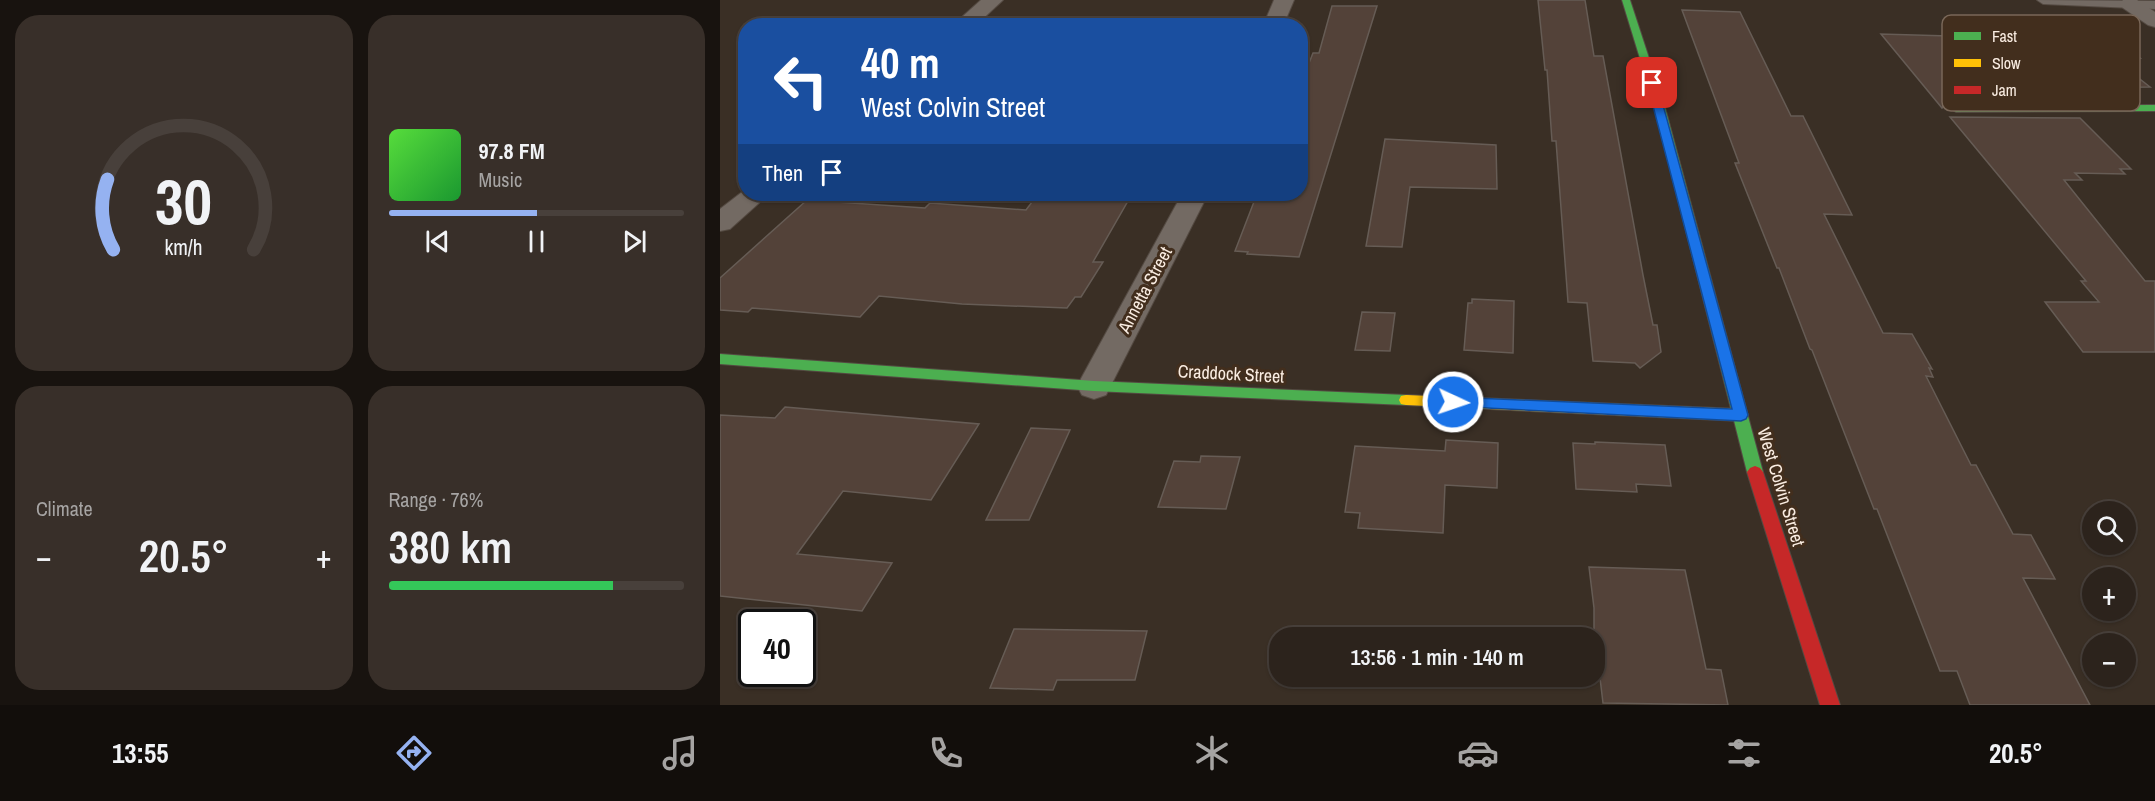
<!DOCTYPE html>
<meta charset="utf-8">
<style>
body{margin:0;font-family:"Archivo Narrow",sans-serif;background:#382f29;color:#f1f3f6;height:100vh;display:flex;flex-direction:column;font-size:22px;white-space:nowrap}
*{box-sizing:border-box;margin:0}
p{font-size:20px;color:#a6a4a3}
.icon{flex:none;width:33px;height:33px;fill:none;stroke:currentColor;stroke-width:2;stroke-linecap:round;stroke-linejoin:round}
.map{position:relative;flex:1;overflow:hidden}
.panel{display:flex;flex-direction:column;gap:15px;padding:15px;background:#18130f;width:720px}
.panel>*{flex:none}
.hud{position:absolute;left:18px;top:18px;width:570px;height:183px;border-radius:24px;box-shadow:0 2px 4px #0004,0 0 0 2px #48403b;background:#1a4fa0;color:#fff;overflow:hidden}
.tools{position:absolute;left:1362px;top:501px;display:grid;gap:12px}
.tools a{display:grid;place-items:center;width:54px;height:54px;border-radius:50%;background:#2c231c;box-shadow:0 2px 4px #0004,0 0 0 2px #48403b;font-size:30px}
.speed{position:absolute;left:18px;top:609px;display:flex;gap:12px;font-size:30px;font-weight:700;text-align:center}
.speed>*{display:grid;place-content:center;width:78px;height:78px;border-radius:50%;background:#2c231c;box-shadow:0 2px 4px #0004,0 0 0 2px #48403b;line-height:1}
.speed .limit{border:3px solid #111;border-radius:9px;background:#fff;color:#111}
.pin{position:absolute;display:grid;place-items:center;width:51px;height:51px;color:#fff;margin:-26px;border-radius:12px;box-shadow:0 3px 9px #0006}
.me{position:absolute;width:66px;margin:-33px;rotate:93deg;stroke-linejoin:round;filter:drop-shadow(0 0 4px #0008)}
.turn{display:flex;align-items:center;gap:21px;height:126px;padding:0 24px;font-size:27px}
.turn .icon{width:78px;height:78px;stroke-width:2.5}
.turn b{display:block;font-size:42px;line-height:51px}
.then{display:flex;align-items:center;height:57px;padding:0 24px;background:#0003;gap:12px;font-size:22px}
.big{font-size:45px;font-weight:600;line-height:1.1}
.panel .widget{flex:1;display:flex;flex-direction:column;justify-content:center;gap:9px;min-width:0;padding:0 21px;border-radius:24px;background:#382f29}
.panel .dial{align-items:center;gap:0}
.dial svg{height:156px;overflow:visible;fill:none;stroke:#48403b;stroke-width:7;stroke-linecap:round;text-anchor:middle}
.dial text{fill:#f1f3f6;stroke:none}
.song{display:flex;align-items:center;gap:18px}
.cover{width:72px;height:72px;border-radius:9px;background:linear-gradient(135deg,hsl(110 70% 55%),hsl(130 70% 35%))}
.played{height:6px;border-radius:3px;background:linear-gradient(90deg,#95b2f1 50%,#48403b 50%)}
.keys{display:flex;justify-content:space-around;direction:ltr}
.heat{display:flex;justify-content:space-between;align-items:center;font-size:33px;direction:ltr}
.charge{height:9px;border-radius:4px;background:linear-gradient(90deg,#34c759 76%,#48403b 0)}
.panel .tiles{flex:1;display:grid;gap:15px;grid-template-columns:repeat(2,1fr)}
.trip{position:absolute;left:549px;top:627px;width:336px;height:60px;border-radius:24px;background:#2c231c;box-shadow:0 2px 4px #0004,0 0 0 2px #48403b;font-weight:600;line-height:60px;text-align:center}
.tab-bar{display:flex;height:96px;justify-content:space-around;align-items:center;background:#120e0b;color:#a6a4a3}
.tab-bar .icon{width:42px;height:42px}
.tab-bar .selected{color:#95b2f1}
.tab-bar b{font-size:27px;color:#f1f3f6}
main{display:flex;flex:1;min-height:0}
.map>svg:first-child{display:block}
.building{fill:#534239;stroke:#665c55;stroke-width:1.5}
.lines{fill:none;stroke-linecap:round;stroke-linejoin:round}
.lane-casing{stroke:#544a42;stroke-width:2}
.street-casing{stroke:#544a42;stroke-width:2}
.fast-casing{stroke:#544a42;stroke-width:2}
.slow-casing{stroke:#544a42;stroke-width:2}
.jam-casing{stroke:#544a42;stroke-width:2}
.lane{fill:#736a63;fill-rule:evenodd}
.street{fill:#736a63;fill-rule:evenodd}
.fast{fill:#4caf50;fill-rule:evenodd}
.slow{fill:#ffc107;fill-rule:evenodd}
.jam{fill:#c62828;fill-rule:evenodd}
.route{fill:#1a73e8;stroke:#114b97;stroke-width:1.5}
.labels{text-anchor:middle;stroke-width:6;stroke-linejoin:round;paint-order:stroke}
.street-label{font-size:18px;fill:#faede2;stroke:#422e1d}
.key{fill:#422e1d;stroke:#796758;stroke-width:1.5}
.key-label{font-size:16px;fill:#faede2}
</style>
<main>
<section class="panel">
<div class="tiles">
<div class="widget dial"><svg viewBox="0 0 100 80">
<path d="M14 69A42 42 0 1 1 86 69"/>
<path d="M14 69A42 42 0 0 1 11 33" stroke="#95b2f1"/>
<text x="50" y="56" font-size="32" font-weight="700">30</text>
<text x="50" y="72" font-size="11">km/h</text>
</svg></div>
<div class="widget">
<div class="song"><i class="cover"></i><div><b>97.8 FM</b><p>Music</p></div></div>
<div class="played"></div>
<div class="keys"><svg class="icon" aria-label="previous" viewBox="0 0 24 24"><path d="M18 5L8 12l10 7zM5 5v14"/></svg><svg class="icon" aria-label="pause" viewBox="0 0 24 24"><path d="M8 5v14M16 5v14"/></svg><svg class="icon" aria-label="next" viewBox="0 0 24 24"><path d="M6 5l10 7-10 7zM19 5v14"/></svg></div>
</div>
<div class="widget"><p>Climate</p>
<div class="heat"><a>−</a><b class="big">20.5°</b><a>+</a></div>
</div>
<div class="widget"><p>Range · 76%</p><b class="big">380 km</b><div class="charge"></div></div>
</div>
</section>
<div class="map">
<svg width="1435" height="705" viewBox="0 0 1435 705">
<rect width="100%" height="100%" fill="#3a2f25"/>
<!-- building -->
<g class="building">
<polygon points="818,0 865,0 874,56 883,56 923,275 933,325 937,325 941,352 920,368 915,363 873,361 867,303 848,302 836,141 832,141 827,70 825,70"/>
<polygon points="612,6 657,6 579,257 527,254 528,252 515,251 537,194 580,194 580,86 593,53 599,53"/>
<polygon points="962,10 1020,12 1071,116 1083,116 1132,215 1104,214 1163,333 1192,334 1212,369 1209,368 1213,377 1206,376 1251,465 1256,465 1293,534 1311,535 1335,579 1303,578 1370,705 1250,705 1237,671 1220,671 1157,509 1154,509 1092,350 1090,349 1059,268 1057,268 1015,163 1019,163"/>
<polygon points="1374,23 1420,58 1393,58 1430,87 1330,88 1342,99 1236,100 1227,102 1222,108 1161,34 1229,36 1244,51 1345,50 1315,25"/>
<polygon points="1230,117 1360,118 1411,169 1400,169 1405,174 1355,173 1362,180 1344,180 1425,281 1435,281 1435,352 1363,352 1325,302 1379,302 1361,281 1366,281"/>
<polygon points="665,139 776,145 777,189 690,187 682,247 646,246"/>
<polygon points="318,194 412,194 373,262 383,262 361,297 355,297 347,308 242,304 159,296 140,317 32,308 28,312 0,310 0,278 87,200 205,208 210,203 306,210"/>
<polygon points="752,299 794,301 793,353 744,350 748,303 752,303"/>
<polygon points="642,312 675,313 670,351 635,350"/>
<polygon points="65,407 259,424 211,500 123,491 77,554 172,563 142,611 0,596 0,415 55,418"/>
<polygon points="311,428 350,430 309,520 266,520"/>
<polygon points="726,440 778,443 777,488 725,485 723,533 638,528 640,513 625,512 635,446 725,451"/>
<polygon points="875,442 945,445 951,486 916,484 917,492 856,489 853,443 875,444"/>
<polygon points="481,456 520,457 506,509 438,507 454,461 480,462"/>
<polygon points="869,567 965,570 986,669 1001,670 1008,705 883,703 880,678 874,678 874,608"/>
<polygon points="294,629 427,631 415,680 337,680 333,690 270,688"/>
</g>
<g class="lines">
<defs>
<polygon id="lane" points="1317,0 1435,1 1435,9 1323,4"/>
<g id="street">
<polygon points="261,0 283,0 255,26 232,26"/>
<polygon points="554,0 574,0 563,26 543,26"/>
<polygon points="1403,0 1417,0 1435,12 1435,27 1428,25 1403,8 1400,4"/>
<polygon points="26,189 26,194 49,194 10,229 0,231 0,209"/>
<polygon points="462,194 488,194 386,395 374,399 362,395 357,386"/>
</g>
<g id="fast">
<polygon points="902,0 910,0 944,104 1043,472 1040,476 1035,478 1030,476 1027,472 934,104"/>
<polygon points="1435,105 1435,111 1236,112 1231,109 1236,106"/>
<polygon points="0,354 374,381 686,395 691,396 693,400 691,404 686,405 374,391 0,364"/>
</g>
<polygon id="slow" points="686,395 1021,409 1026,411 1028,415 1026,419 1021,421 686,405 681,404 679,400 681,396"/>
<polygon id="jam" points="1035,466 1040,468 1043,472 1120,705 1100,705 1027,472 1030,468"/>
</defs>
<!-- lane casing -->
<use href="#lane" class="lane-casing"/>
<!-- street casing -->
<use href="#street" class="street-casing"/>
<!-- fast casing -->
<use href="#fast" class="fast-casing"/>
<!-- slow casing -->
<use href="#slow" class="slow-casing"/>
<!-- jam casing -->
<use href="#jam" class="jam-casing"/>
<!-- lane -->
<use href="#lane" class="lane"/>
<!-- street -->
<use href="#street" class="street"/>
<!-- fast -->
<use href="#fast" class="fast"/>
<!-- slow -->
<use href="#slow" class="slow"/>
<!-- jam -->
<use href="#jam" class="jam"/>
</g>
<!-- route -->
<polygon class="route" points="932,80 937,83 1028,415 1026,419 1021,421 728,406 726,402 733,397 1012,409 927,83"/>
<g class="labels">
<!-- street labels -->
<g class="street-label">
<text transform="translate(425 290) rotate(-62)" y="6">Annetta Street</text>
<text transform="translate(511 374) rotate(3)" y="6">Craddock Street</text>
<text transform="translate(1061 487) rotate(73)" y="6">West Colvin Street</text>
</g>
</g>
<!-- legend -->
<rect x="1222" y="15" width="198" height="96" rx="9" class="key"/>
<rect x="1234" y="32" width="27" height="8" fill="#4caf50"/>
<rect x="1234" y="59" width="27" height="8" fill="#ffc107"/>
<rect x="1234" y="86" width="27" height="8" fill="#c62828"/>
<g class="key-label">
<text x="1272" y="42">Fast</text>
<text x="1272" y="69">Slow</text>
<text x="1272" y="96">Jam</text>
</g>
</svg>
<div class="tools">
<a><svg class="icon" aria-label="search" viewBox="0 0 24 24"><circle cx="10" cy="10" r="6"/><path d="M15 15l6 6"/></svg></a>
<a>+</a>
<a>−</a>
</div>
<div class="speed"><div class="limit">40</div></div>
<div class="pin" style="left:932px;top:83px;background:#d93025"><svg class="icon" aria-label="arrive" viewBox="0 0 24 24"><path d="M6 21V4h12l-3 4 3 4H6"/></svg></div>
<svg class="me" style="left:733px;top:402px" viewBox="-20 -20 40 40"><circle r="17" fill="#1a73e8" stroke="#fff" stroke-width="3"/><path d="M0-11L8 9 0 5-8 9z" fill="#fff"/></svg>
<div class="trip">13:56 · 1 min · 140 m</div>
<div class="hud">
<div class="turn"><svg class="icon" aria-label="left" viewBox="0 0 24 24"><path d="M17 20v-9H6M10 6l-5 5 5 5"/></svg><div><b>40 m</b>West Colvin Street</div></div>
<div class="then">Then<svg class="icon" aria-label="arrive" viewBox="0 0 24 24"><path d="M6 21V4h12l-3 4 3 4H6"/></svg></div>
</div>
</div>
</main>
<nav class="tab-bar">
<b>13:55</b>
<svg class="icon selected" aria-label="directions" viewBox="0 0 24 24"><path d="M12 3l9 9-9 9-9-9zM9 14v-3h6M13 9l2 2-2 2"/></svg>
<svg class="icon" aria-label="music" viewBox="0 0 24 24"><path d="M9 18V5l10-2v13"/><circle cx="6" cy="18" r="3"/><circle cx="16" cy="16" r="3"/></svg>
<svg class="icon" aria-label="phone" viewBox="0 0 24 24"><path d="M5 4h4l2 5-3 2q2 4 5 5l2-3 5 2v4C11 20 4 13 5 4z"/></svg>
<svg class="icon" aria-label="climate" viewBox="0 0 24 24"><path d="M12 3v18M4 7l16 10M4 17L20 7"/></svg>
<svg class="icon" aria-label="car" viewBox="0 0 24 24"><path d="M5 17H2v-5l4-1 3-4h7l3 4 3 1v5h-3M9 17h6M6 11h13"/><circle cx="7" cy="17" r="2"/><circle cx="17" cy="17" r="2"/></svg>
<svg class="icon" aria-label="filters" viewBox="0 0 24 24"><path d="M4 7h16M4 17h16"/><circle cx="9" cy="7" r="2"/><circle cx="15" cy="17" r="2"/></svg>
<b>20.5°</b>
</nav>
